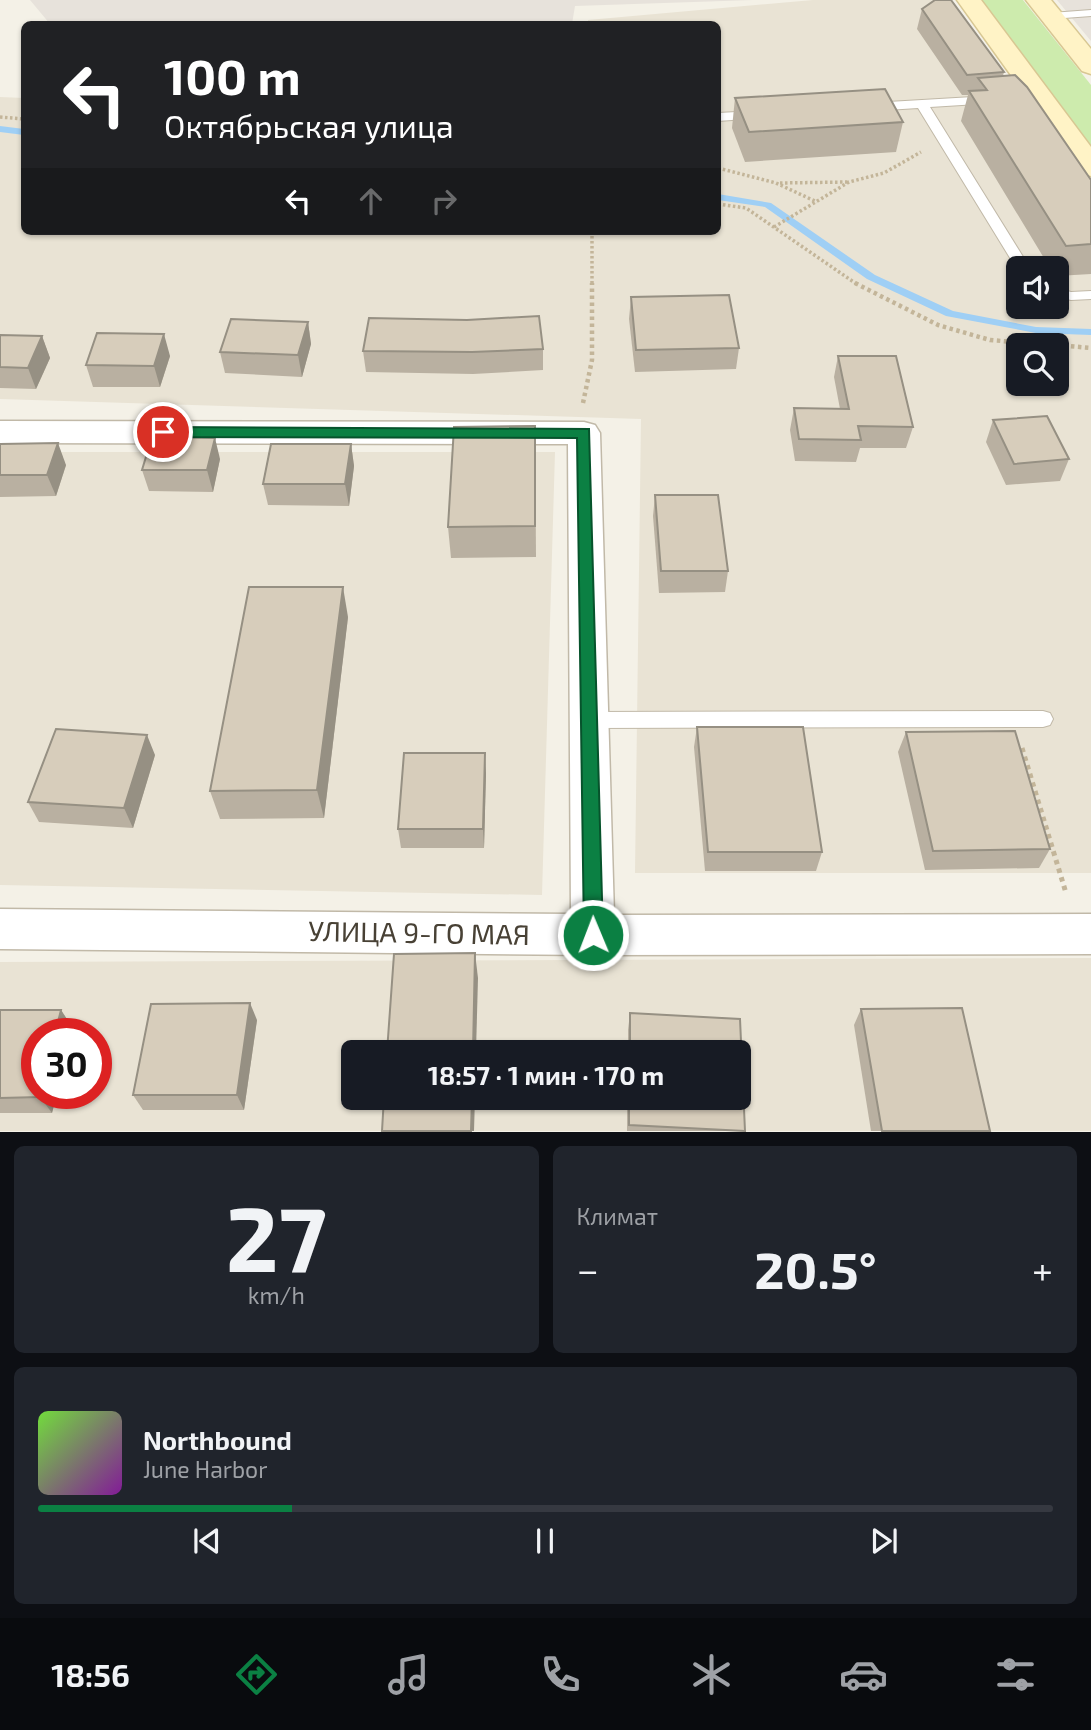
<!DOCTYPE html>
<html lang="ru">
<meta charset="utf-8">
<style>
body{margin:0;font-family:"Exo 2",sans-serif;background:#20242c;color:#f1f3f6;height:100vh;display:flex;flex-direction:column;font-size:26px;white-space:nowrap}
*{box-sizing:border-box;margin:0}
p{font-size:23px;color:#9ea1a6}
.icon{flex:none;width:38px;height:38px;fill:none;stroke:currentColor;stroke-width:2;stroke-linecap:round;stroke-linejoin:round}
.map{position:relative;height:1132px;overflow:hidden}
.details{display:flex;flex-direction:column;gap:14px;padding:14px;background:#0d0f14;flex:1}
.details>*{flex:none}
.hud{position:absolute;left:21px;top:21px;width:700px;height:214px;border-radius:10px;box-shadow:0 2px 5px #0004;background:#202124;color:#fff;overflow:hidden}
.controls{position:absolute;left:1006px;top:256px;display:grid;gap:14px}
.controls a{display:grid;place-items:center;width:63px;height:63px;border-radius:10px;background:#171b24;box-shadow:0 2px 5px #0004;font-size:35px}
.speed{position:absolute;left:21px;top:1018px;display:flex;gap:14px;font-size:35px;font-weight:700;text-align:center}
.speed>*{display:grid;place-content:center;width:91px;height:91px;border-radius:50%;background:#171b24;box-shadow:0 2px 5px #0004;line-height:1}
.speed .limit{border:10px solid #d22;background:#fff;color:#111}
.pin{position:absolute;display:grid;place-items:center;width:60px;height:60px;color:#fff;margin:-30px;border:4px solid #fff;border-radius:50%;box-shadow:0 2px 7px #0007}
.me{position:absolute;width:77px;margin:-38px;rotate:359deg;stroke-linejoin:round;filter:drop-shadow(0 0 5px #0008)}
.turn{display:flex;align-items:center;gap:24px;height:147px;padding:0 28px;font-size:32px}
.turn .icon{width:91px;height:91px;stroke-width:2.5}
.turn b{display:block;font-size:49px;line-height:60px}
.lanes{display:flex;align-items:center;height:66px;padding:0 28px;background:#0003;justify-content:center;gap:35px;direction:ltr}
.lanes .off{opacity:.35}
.big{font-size:52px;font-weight:700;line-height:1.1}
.details .tile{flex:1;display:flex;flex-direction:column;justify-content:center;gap:10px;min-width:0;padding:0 24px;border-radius:10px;background:#20242c}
.details .dial{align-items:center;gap:0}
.dial b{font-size:91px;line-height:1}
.song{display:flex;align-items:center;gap:21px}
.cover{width:84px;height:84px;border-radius:10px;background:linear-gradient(135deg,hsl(100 70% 55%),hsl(290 70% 35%))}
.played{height:7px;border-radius:4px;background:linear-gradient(90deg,#0b8043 25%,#363941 25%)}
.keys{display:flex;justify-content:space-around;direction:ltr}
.heat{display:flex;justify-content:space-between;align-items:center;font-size:38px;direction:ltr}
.details .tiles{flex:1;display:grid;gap:14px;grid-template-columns:1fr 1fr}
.tile:last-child{grid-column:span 2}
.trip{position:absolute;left:341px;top:1040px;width:410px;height:70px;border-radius:10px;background:#171b24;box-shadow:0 2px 5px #0004;font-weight:700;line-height:70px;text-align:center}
.tab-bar{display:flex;height:112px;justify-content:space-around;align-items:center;background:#090b0e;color:#9ea1a6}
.tab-bar .icon{width:49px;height:49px}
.tab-bar .on{color:#0b8043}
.tab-bar b{font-size:32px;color:#f1f3f6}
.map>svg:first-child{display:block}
.residential{fill:#e9e3d4;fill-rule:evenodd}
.industrial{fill:#e7e2db}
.green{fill:#cdebad}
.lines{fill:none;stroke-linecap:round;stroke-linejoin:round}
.stream{fill:#9fcff5;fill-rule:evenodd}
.service-casing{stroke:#c1b9a8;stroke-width:2}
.minor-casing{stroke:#c1b9a8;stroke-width:3}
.secondary-casing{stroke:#d8c793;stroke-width:3}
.path-far2{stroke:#c3b599;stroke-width:3.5;stroke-dasharray:2.5 2.5;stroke-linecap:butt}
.path-far1{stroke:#c3b599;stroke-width:4.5;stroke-dasharray:3.5 3.5;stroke-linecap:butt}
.path{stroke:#c3b599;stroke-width:5;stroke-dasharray:4.5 4.5;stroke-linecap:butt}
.service{fill:#fff;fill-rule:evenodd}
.minor{fill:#fff;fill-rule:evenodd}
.secondary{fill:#fff3c6;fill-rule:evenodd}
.wall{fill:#b9b0a1}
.shaded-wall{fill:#969083}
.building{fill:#d7cdbb;stroke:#969083;stroke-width:2}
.route{fill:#0b8043;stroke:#07532c;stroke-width:2}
.labels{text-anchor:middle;stroke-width:5;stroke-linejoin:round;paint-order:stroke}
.near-street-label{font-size:28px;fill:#484135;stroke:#fff}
</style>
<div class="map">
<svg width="1091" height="1132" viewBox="0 0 1091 1132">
<rect width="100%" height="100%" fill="#f4f1e7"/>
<!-- residential -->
<g class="residential">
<path d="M813 0H937L1091 232V873H635L641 419 0 399V97L24 98V231H718V24H588V20ZM1018 268H1057V306H1018ZM1018 345H1057V383H1018Z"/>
<polygon points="0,452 555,452 542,895 0,885"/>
<path d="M1091 958V1131H0V962ZM37 1034H96V1094H37ZM354 1052H738V1097H354Z"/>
</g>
<!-- industrial -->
<g class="industrial">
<polygon points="30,0 753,0 575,6 572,24 50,24"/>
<polygon points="1057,0 1091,0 1091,41"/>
</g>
<!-- green -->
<polygon class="green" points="981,0 1023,0 1091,85 1091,147"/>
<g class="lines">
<!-- stream -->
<g class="stream">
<polygon points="0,126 24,129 24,135 0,132"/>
<polygon points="718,194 771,203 875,275 953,311 1036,327 1091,329 1091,335 1036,333 946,316 867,279 765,207 718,200"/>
</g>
<defs>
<g id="service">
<polygon points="1091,10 1091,16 1051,19 1045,16 1051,13"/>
<polygon points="990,96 996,100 994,103 930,107 1030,268 1018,268 1018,271 918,108 871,111 865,107 871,103"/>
<polygon points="756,111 762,115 760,118 718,121 718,113"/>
<polygon points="1057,288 1071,292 1091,291 1091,299 1071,300 1057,297"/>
<polygon points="1043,711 1050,713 1053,719 1050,725 1043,727 588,728 581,726 578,720 581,714 588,712"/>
</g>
<polygon id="minor" points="0,421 584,422 595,425 600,433 614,915 1091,914 1091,954 593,955 0,949 0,909 571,914 568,444 0,443"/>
<g id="secondary">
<polygon points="957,0 981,0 1091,147 1091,176 1081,173"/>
<polygon points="1026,0 1051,0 1091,49 1091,74 1082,71"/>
</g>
</defs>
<!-- service casing -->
<use href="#service" class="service-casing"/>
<!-- minor casing -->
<use href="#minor" class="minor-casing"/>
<!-- secondary casing -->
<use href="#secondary" class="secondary-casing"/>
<!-- path-far2 -->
<g class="path-far2">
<polyline points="0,117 24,119"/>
<polyline points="718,168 776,183 817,202"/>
<polyline points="780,183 848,182"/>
<polyline points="718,204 746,208 858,285"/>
<polyline points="774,227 849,182 884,173 921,152"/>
<polyline points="592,231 592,285"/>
</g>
<!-- path-far1 -->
<g class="path-far1">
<polyline points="855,283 938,325 990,340 1049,345"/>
<polyline points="1057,345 1091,348"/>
<polyline points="583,403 592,360 592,283"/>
</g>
<!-- path -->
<polyline class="path" points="1022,748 1066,893"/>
<!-- service -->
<use href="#service" class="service"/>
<!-- minor -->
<use href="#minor" class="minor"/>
<!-- secondary -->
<use href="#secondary" class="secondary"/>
</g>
<!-- wall -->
<g class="wall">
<polygon points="922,9 1004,72 1003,76 1091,180 1091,274 1057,276 1057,268 1050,268 961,121 968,95 962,95 917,29"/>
<polygon points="735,98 903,122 896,152 745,162 732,128"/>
<polygon points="631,297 739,348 736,369 635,372 629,319"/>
<polygon points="308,322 311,344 302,377 225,373 220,352"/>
<polygon points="0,335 42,336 50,358 36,389 0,388"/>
<polygon points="543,349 543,370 473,374 366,372 363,351"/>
<polygon points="170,356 160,387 93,387 86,365"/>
<polygon points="838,356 913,427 906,448 860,448 856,462 795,461 790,430 794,408 840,409 834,377"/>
<polygon points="993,420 1069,459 1060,481 1006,485 986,442"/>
<polygon points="535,426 536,557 451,558 448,527"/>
<polygon points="0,444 66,465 56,496 0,497"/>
<polygon points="351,444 354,466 349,506 268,505 263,484"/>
<polygon points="220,459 213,492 149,491 142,470"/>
<polygon points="655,495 728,571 725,592 659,593 653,516"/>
<polygon points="348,617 324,818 220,819 210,791"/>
<polygon points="697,727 822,852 816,871 705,871 694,747"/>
<polygon points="906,732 1050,849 1039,868 925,870 898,752"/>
<polygon points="155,755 133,828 39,822 28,802"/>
<polygon points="486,773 484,848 401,848 398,829"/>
<polygon points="861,1009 990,1131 871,1131 854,1025"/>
<polygon points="0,1010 61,1010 72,1027 52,1113 0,1113"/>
<polygon points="630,1013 740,1019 745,1131 627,1131 627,1097 738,1097 738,1052 628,1052 628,1030"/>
<polygon points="257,1020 244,1110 143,1110 133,1095"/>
</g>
<!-- shaded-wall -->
<g class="shaded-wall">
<polygon points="308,322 311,344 302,377 298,355"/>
<polygon points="164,334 170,356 160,387 154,366"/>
<polygon points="42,336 50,358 36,389 28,368"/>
<polygon points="215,438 220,459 213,492 207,470"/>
<polygon points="58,443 66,465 56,496 47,475"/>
<polygon points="351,444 354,466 349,506 345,484"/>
<polygon points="343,587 348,617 324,818 317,790"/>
<polygon points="147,735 155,755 133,828 124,808"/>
<polygon points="485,753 486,773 484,848 483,829"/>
<polygon points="475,953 478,978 476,1052 473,1052"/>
<polygon points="250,1003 257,1020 244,1110 237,1095"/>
<polygon points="61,1010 72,1027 71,1034 55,1034"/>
<polygon points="41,1094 57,1094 52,1113 40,1097"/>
<polygon points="472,1097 475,1097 474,1131 471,1131"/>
</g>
<!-- building -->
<g class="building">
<polygon points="935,0 951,0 1004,72 967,75 922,9"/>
<polygon points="1015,75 1027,87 1091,180 1091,244 1066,246 969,91 987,90 978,78"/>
<polygon points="885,89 903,122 749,132 735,98"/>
<polygon points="729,295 739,348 636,350 631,297"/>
<polygon points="539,316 543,349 472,352 363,351 369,318 467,320"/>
<polygon points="231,319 308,322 298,355 220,352"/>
<polygon points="97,333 164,334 154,366 86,365"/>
<polygon points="0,335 42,336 28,368 0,367"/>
<polygon points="838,356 896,356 913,427 858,426 861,440 799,439 794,408 849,409"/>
<polygon points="1047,416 1069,459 1014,464 993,420"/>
<polygon points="535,426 535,526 448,527 454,427"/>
<polygon points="152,437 215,438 207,470 142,470"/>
<polygon points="58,443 47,475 0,475 0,444"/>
<polygon points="271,444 351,444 345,484 263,484"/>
<polygon points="655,495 718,495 728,571 661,571"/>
<polygon points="249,587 343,587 317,790 210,791"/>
<polygon points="697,727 803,727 822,852 708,852"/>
<polygon points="56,729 147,735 124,808 28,802"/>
<polygon points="1015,731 1050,849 933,851 906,732"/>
<polygon points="404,753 485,753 483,829 398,829"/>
<polygon points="475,953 473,1052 387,1052 394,954"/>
<polygon points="250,1003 237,1095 133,1095 151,1004"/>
<polygon points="962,1008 990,1131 882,1131 861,1009"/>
<polygon points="0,1010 61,1010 55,1034 37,1034 37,1094 41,1094 40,1097 0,1098"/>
<polygon points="630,1013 740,1019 745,1131 629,1125 629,1097 738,1097 738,1052 630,1052"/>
<polygon points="384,1097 472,1097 471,1131 382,1131"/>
</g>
<!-- route -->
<polygon class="route" points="163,427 589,429 603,935 600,942 593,944 586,942 584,935 577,438 163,437 156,432"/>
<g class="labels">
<!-- near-street labels -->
<g class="near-street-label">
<text transform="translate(419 933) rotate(1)" y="10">УЛИЦА 9-ГО МАЯ</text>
</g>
</g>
</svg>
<div class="controls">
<a><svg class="icon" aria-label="sound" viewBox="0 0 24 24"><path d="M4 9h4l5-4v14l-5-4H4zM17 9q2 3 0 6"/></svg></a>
<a><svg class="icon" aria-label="search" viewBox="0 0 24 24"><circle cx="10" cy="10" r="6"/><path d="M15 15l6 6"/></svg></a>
</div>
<div class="speed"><div class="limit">30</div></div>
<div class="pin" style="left:163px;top:432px;background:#d93025"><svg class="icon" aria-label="arrive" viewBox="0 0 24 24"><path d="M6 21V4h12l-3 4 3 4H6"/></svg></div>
<svg class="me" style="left:593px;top:935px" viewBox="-20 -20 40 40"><circle r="17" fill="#0b8043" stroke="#fff" stroke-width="3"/><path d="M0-11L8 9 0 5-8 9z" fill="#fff"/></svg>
<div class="trip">18:57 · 1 мин · 170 m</div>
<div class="hud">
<div class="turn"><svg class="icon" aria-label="left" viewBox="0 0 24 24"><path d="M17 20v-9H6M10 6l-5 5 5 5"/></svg><div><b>100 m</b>Октябрьская улица</div></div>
<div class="lanes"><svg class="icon" aria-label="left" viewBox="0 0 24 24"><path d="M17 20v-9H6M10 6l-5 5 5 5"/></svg><svg class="icon off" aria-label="ahead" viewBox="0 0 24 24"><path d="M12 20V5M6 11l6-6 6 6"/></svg><svg class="icon off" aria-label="right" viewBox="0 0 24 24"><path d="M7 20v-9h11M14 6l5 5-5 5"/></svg></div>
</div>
</div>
<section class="details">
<div class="tiles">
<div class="tile dial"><b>27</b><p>km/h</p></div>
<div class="tile"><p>Климат</p>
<div class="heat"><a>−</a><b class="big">20.5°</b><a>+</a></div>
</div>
<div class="tile">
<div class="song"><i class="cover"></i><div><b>Northbound</b><p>June Harbor</p></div></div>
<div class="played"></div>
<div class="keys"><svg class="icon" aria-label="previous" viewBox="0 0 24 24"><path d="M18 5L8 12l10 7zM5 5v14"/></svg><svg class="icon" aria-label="pause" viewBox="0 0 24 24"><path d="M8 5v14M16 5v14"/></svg><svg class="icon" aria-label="next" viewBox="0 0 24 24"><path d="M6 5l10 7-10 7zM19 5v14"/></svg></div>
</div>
</div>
</section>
<nav class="tab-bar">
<b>18:56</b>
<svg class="icon on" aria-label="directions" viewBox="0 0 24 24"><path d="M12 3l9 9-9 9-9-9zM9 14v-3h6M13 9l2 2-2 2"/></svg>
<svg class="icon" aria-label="music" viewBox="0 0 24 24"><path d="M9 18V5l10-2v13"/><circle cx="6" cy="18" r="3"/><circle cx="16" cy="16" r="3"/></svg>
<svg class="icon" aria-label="phone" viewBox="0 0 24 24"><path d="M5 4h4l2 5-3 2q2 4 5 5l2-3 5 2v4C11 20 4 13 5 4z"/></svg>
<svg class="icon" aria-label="climate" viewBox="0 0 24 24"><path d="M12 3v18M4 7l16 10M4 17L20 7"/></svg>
<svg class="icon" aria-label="car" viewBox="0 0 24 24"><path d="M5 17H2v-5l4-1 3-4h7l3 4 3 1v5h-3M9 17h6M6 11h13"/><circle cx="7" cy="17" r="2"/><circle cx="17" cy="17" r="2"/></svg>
<svg class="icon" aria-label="filters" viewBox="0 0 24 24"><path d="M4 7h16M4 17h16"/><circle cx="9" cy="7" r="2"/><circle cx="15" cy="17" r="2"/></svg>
</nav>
